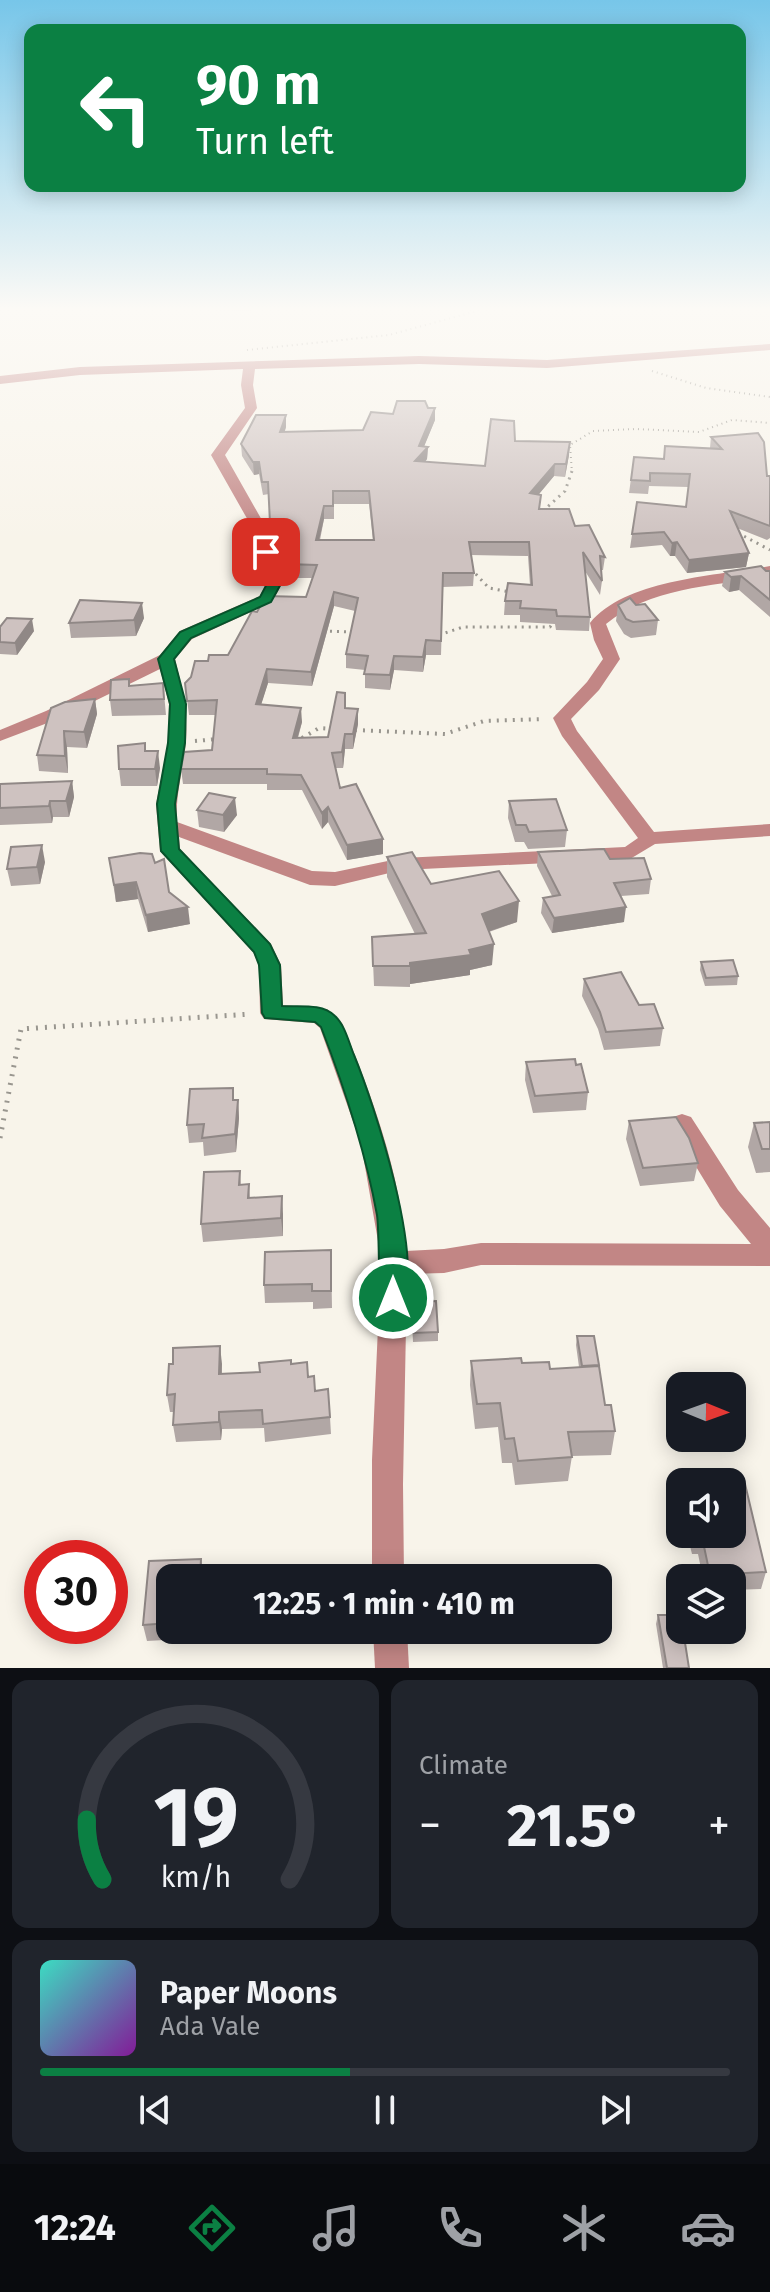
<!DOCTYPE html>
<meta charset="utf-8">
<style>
body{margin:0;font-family:"Fira Sans",sans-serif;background:#20242c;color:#f1f3f6;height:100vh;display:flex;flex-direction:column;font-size:30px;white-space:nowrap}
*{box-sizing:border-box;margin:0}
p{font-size:26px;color:#9ea1a6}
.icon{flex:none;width:44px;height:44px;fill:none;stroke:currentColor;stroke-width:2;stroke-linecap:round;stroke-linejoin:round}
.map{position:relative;height:1668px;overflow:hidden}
.drawer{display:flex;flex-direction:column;gap:12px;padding:12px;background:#0d0f14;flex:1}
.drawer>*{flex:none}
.hud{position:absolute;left:24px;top:24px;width:722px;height:168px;border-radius:16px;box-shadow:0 4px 20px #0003;background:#0b8043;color:#fff;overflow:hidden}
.needle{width:52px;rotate:91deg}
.controls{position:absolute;left:666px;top:1372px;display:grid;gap:16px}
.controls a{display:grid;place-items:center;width:80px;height:80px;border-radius:16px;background:#171b24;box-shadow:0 4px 20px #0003;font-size:40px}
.speed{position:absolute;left:24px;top:1540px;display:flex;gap:16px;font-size:40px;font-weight:700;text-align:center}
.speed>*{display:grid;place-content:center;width:104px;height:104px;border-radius:50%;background:#171b24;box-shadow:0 4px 20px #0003;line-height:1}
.speed .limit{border:12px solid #d22;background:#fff;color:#111}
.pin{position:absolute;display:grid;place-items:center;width:68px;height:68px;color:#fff;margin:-34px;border-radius:16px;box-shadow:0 4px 12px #0006}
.me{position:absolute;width:88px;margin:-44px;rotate:0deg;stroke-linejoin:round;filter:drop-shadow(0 0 6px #0008)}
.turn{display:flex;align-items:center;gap:28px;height:168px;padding:0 40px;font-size:36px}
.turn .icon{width:104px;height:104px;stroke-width:2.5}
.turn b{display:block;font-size:56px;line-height:68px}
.big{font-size:60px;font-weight:700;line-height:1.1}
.drawer .card{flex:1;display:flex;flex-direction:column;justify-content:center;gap:12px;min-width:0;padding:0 28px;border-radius:16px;background:#20242c}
.drawer .dial{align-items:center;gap:0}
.dial svg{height:208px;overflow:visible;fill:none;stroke:#363941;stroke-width:7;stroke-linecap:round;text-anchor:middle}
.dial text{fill:#f1f3f6;stroke:none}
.song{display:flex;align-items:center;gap:24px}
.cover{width:96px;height:96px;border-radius:12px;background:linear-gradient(135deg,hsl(170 70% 55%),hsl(290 70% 35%))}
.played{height:8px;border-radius:4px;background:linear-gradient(90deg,#0b8043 45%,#363941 45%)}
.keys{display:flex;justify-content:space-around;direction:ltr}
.heat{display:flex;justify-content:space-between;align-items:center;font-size:44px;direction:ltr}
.drawer .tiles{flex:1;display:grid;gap:12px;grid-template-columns:1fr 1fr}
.card:last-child{grid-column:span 2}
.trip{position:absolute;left:156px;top:1564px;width:456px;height:80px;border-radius:16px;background:#171b24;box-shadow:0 4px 20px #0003;font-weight:700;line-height:80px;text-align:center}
.menu{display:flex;height:128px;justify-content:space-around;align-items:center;background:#090b0e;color:#9ea1a6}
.menu .icon{width:56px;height:56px}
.menu .selected{color:#0b8043}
.menu b{font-size:36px;color:#f1f3f6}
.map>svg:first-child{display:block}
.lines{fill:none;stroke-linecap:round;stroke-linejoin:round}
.path-far3{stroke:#99968f;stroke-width:2;stroke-dasharray:1 4;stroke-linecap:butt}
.path-far2{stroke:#99968f;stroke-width:3;stroke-dasharray:2 5;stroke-linecap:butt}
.path-far1{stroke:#99968f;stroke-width:4;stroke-dasharray:2 6;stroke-linecap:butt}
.path{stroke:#99968f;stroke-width:5;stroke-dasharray:2 7;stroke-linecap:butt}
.minor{fill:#c28685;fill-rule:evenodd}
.wall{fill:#b1a7a5;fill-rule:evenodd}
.shaded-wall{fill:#908886}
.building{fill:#cec2c0;stroke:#908886;stroke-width:2;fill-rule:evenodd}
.route{fill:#0b8043;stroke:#07532c;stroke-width:2}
</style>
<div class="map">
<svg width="770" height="1668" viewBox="0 0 770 1668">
<rect width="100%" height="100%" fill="#f8f4ea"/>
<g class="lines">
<!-- path-far3 -->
<g class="path-far3">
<polyline points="247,350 389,335 484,309"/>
<polyline points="652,371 706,388 770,397"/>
<polyline points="572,473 570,445 593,431 636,429 699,432 732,420 770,423"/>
</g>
<!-- path-far2 -->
<g class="path-far2">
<polyline points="543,511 565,491 572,471"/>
<polyline points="738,533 770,550"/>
<polyline points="471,569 489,588 510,592"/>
<polyline points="323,631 354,632"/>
<polyline points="439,635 463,627 550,627 554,621"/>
</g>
<!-- path-far1 -->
<g class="path-far1">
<polyline points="355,730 445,734 484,721 544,719"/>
<polyline points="302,738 319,728 334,729"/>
<polyline points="195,741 218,739"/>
</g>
<!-- path -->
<polyline class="path" points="0,1138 21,1029 251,1014"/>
<!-- minor -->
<g class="minor">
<path d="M770 344V350L547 368 419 364 255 369 253 385 257 408 225 455 263 522 283 582 272 602 192 639 175 659C182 687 188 711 186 741 184 768 175 794 177 822L312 871 335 872 402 858 625 847 638 838 562 736 553 718 587 682 603 659 594 640 590 623C626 579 717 576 770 566V576C715 586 651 587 606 624L620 659 599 690 571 719 577 731 654 832 770 824V836L655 844 630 859 402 870 335 886 310 885 179 837 180 849 271 944 281 965 283 1005 327 1009 342 1023C372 1096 400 1171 406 1251L444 1249 481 1243 751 1244 720 1206 670 1124 673 1117 682 1114 691 1117 738 1190 770 1228V1266L481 1265 444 1273 407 1274 403 1484 404 1578H372V1460L379 1305 378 1241 361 1144 320 1028 314 1023 264 1019 260 1013 259 965 253 952 160 851 156 804 168 743 169 704 160 669 58 719 0 741V730L46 711 160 655 180 631 260 596 267 582 249 522 211 455 245 408 241 385 243 369 80 375 0 384V376L80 367 419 356 547 360Z"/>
<polygon points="373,1630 407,1630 409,1668 375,1668"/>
</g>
</g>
<!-- wall -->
<g class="wall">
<polygon points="218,309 252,309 251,311 218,310"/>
<path d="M435 420 424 446 428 447 427 459 425 462 485 466 515 441 569 455 565 477 554 476 539 494 540 509 575 526 605 557 603 570H601L602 581 600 595 585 571 590 617 589 631 556 630 555 624 520 622V615H504L505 601 530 585 528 556 471 555 474 573 473 586 443 587 441 655H426L423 672 394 670 390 690 365 688V670L346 668V654L355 611 334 606 312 686 268 683 261 704 302 722 298 738 328 737 345 708 358 724 353 749H345L343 768H336L340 788 383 839V854L347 860 328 822 322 829 302 790H267V784H183L181 769 212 750 216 715H189L185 683 208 661 228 655 257 612 306 597 312 578H285L283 572 282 559 286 539 274 540 271 536 269 494 263 495 259 474 254 475 242 456 241 444 286 427 284 432 363 430ZM334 504H369L373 540H320L324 519H334Z"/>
<polygon points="711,437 767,476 770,476 770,538 767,540 737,528 749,553 746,567 687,573 675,556 670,556 662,545 630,548 637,502 686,507 688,487 649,486 648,494 629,493 634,457 663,459 710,448"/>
<polygon points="770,571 770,617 739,590 729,592 722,586 725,572"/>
<polygon points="618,605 636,605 658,620 656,635 631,638 624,634 616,621"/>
<polygon points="144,618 136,636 71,638 69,623"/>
<polygon points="0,627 34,631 17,655 0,654"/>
<polygon points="129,679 130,686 163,683 166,715 112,716 110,700"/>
<polygon points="95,699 97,714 87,748 67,747 68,773 39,771 37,755"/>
<polygon points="145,751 160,768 157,786 121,786 119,769"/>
<polygon points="72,781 74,797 69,817 53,817 52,823 0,825 0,784"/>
<polygon points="509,801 567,830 565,847 528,849 524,842 515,842 508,818"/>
<polygon points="197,810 237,815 224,832 199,827"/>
<polygon points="538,852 610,859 651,879 649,894 621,896 624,922 552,933 541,913 543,898 552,896 537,866"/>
<polygon points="387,857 431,884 517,922 489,932 492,965 470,970 470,975 410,984 410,987 374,986 372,937 415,934 387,877"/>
<polygon points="109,858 155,863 169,892 190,924 148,932 138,899 116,902"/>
<polygon points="45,862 40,884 11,886 7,869"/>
<polygon points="701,962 738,976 737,985 705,986 700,970"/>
<polygon points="584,979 639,1005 663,1028 660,1046 604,1050 598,1029 582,996"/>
<polygon points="526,1062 588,1092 586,1110 533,1113 525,1080"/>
<polygon points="233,1088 234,1100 238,1100 239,1118 236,1152 204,1156 203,1142 189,1143 187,1125"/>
<polygon points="629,1121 698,1163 694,1181 640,1186 626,1139"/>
<polygon points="770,1122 770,1172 756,1173 748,1147 754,1123"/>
<polygon points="240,1171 241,1185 249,1184 250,1197 283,1214 283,1236 203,1242 201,1224"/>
<polygon points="331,1250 332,1308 313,1309 313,1302 265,1303 264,1285"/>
<polygon points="411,1302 438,1332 438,1341 413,1342"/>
<polygon points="577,1336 594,1336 605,1405 615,1431 611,1455 572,1456 568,1481 515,1485 512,1463 502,1463 498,1427 475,1429 470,1385 471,1361 550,1369 579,1367 576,1345"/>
<polygon points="220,1346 222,1374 260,1372 291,1364 308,1377 330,1417 331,1434 265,1442 264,1428 222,1429 221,1440 176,1442 173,1425 174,1412 170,1412 167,1395"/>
<polygon points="687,1534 732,1534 766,1572 761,1589 732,1590 732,1578 703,1578 698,1554 692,1554"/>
<polygon points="201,1559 203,1578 170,1578 170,1630 201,1630 201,1638 147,1641 143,1625 149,1561"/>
<polygon points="658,1615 689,1668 663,1668 656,1624"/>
</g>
<!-- shaded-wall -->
<g class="shaded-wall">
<polygon points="435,408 435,420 421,454 428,447 427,459 415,474 415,461 419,446"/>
<polygon points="286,415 286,427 281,445 280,432"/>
<polygon points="570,442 569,455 565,477 566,464"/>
<polygon points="253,462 259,462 259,474 254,475"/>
<polygon points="555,464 554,476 529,506 530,493"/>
<polygon points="324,506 324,519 316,553 316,540"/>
<polygon points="677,542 675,556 670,556 672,543"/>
<polygon points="749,553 746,567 687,573 689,560"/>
<polygon points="741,576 739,590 729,592 731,577"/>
<polygon points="334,592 334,606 312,686 311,672"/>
<polygon points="142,603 144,618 136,636 134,620"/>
<polygon points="32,619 34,631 17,655 15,643"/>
<polygon points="426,640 426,655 423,672 423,657"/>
<polygon points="394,656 394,670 390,690 390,675"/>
<polygon points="267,669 268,683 257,718 256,704"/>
<polygon points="95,699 97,714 87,748 84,732"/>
<polygon points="301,708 302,722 293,753 293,738"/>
<polygon points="358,709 358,724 353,749 353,734"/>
<polygon points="64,731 67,747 68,773 65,756"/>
<polygon points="345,734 345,749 343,768 342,752"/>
<polygon points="158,751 160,768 157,786 155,769"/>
<polygon points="72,781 74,797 69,817 66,801"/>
<polygon points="235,798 237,815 224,832 223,815"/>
<polygon points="50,801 53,817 52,823 49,806"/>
<polygon points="328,807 328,822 322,829 322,813"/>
<polygon points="383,839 383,854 347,860 347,845"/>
<polygon points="42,845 45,862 40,884 37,867"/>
<polygon points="136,882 138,899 116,902 114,885"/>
<polygon points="519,901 517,922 481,934 482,914"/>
<polygon points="188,907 190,924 148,932 146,915"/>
<polygon points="626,907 624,922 552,933 554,918"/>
<polygon points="494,944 492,965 470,970 470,975 410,984 410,963"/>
<polygon points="238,1100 239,1118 236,1152 235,1134"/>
<polygon points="282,1196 283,1214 283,1236 281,1218"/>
<polygon points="220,1346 222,1364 221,1392 219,1374"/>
<polygon points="219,1412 222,1429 221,1440 219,1422"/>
<polygon points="201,1559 203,1578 200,1578"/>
</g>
<!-- building -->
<g class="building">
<path d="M397 401H425L428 408H435L419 446 428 447 415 461 485 466 491 419 514 421 515 441 570 442 566 464H555L530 493 541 495 539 509H569L575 526 589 525 605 557 600 556 602 581 583 552 590 617 557 616 556 610 520 608 521 601H505L508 583 532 585 529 542H469L474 573H443L441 641 426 640 423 657 394 656 390 675 364 674 368 656 346 654 358 598 334 592 311 672 267 669 256 704 301 708 293 738 328 737 337 692 345 693V708L358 709 353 734H345L342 752 332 753 340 788 356 784 383 839 347 845 328 807 322 813 301 775 267 774V769H181L184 752 212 750 217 700 187 701 185 683 191 677 195 661H208L209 655H228L252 611 257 612 266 596 306 597 317 565 284 564 282 559 289 525 274 526 270 523 268 482H262L259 462H253L241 444 256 415H286L280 432 363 430 371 412 393 414ZM333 491H369L374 540H316L324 506H333Z"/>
<polygon points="758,433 764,442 767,476 770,476 770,526 730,511 749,553 689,560 677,542 672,543 664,532 632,534 637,502 686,507 690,474 650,473 650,481 631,480 634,457 664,459 665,446 722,449 711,437"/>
<polygon points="761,566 766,571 770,571 770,600 741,576 731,577 725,572"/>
<polygon points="630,598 636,605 645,604 658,620 633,622 626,619 618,605"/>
<polygon points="80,600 142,603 134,620 69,623"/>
<polygon points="7,618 32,619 15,643 0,642 0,627"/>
<polygon points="129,679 129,686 163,683 164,699 110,700 111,680"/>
<polygon points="95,699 84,732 64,731 65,756 37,755 51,708 65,702"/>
<polygon points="145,743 145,751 158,751 155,769 119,769 118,746"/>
<polygon points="72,781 66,801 50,801 49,806 0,808 0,784"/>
<polygon points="209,793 235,798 223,815 197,810"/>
<polygon points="556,799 567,830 529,832 526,825 516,825 509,801"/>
<polygon points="42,845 37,867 7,869 11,847"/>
<polygon points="604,849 610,859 644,858 651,879 614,883 626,907 554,918 543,898 560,895 538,852"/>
<polygon points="412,852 431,884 499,871 519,901 482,914 494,944 469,950 471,955 410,963 410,966 373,966 372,937 426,933 387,857"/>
<polygon points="140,853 152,854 155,863 164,859 169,892 188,907 146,915 136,882 114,885 109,858"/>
<polygon points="733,960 738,976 706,978 701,962"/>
<polygon points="621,972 639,1005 654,1004 663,1028 606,1032 600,1012 584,979"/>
<polygon points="575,1059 576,1065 581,1064 588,1092 535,1096 526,1062"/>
<polygon points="233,1088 233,1100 238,1100 235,1134 202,1138 204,1124 187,1125 190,1089"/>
<polygon points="676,1117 689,1138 698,1163 643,1168 629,1121"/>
<polygon points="770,1122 770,1149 762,1149 754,1123"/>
<polygon points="240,1171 239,1185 249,1184 248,1198 282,1196 281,1218 201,1224 204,1172"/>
<polygon points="331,1250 331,1291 312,1291 312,1284 264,1285 265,1252"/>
<polygon points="436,1301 438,1332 413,1333 411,1302"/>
<polygon points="577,1336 594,1336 599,1365 582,1366"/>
<polygon points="220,1346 219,1374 260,1372 259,1363 291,1360 291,1364 307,1362 308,1377 314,1376 315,1391 328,1389 330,1417 263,1424 262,1410 219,1412 219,1422 173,1425 175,1394 167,1395 169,1364 173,1364 173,1348"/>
<polygon points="521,1358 522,1363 549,1362 550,1369 599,1366 605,1405 611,1405 615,1431 568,1432 572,1457 518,1461 514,1438 505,1439 500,1403 477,1404 471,1361"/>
<polygon points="732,1484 745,1484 766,1572 710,1575 702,1537 696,1537 695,1534 732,1534"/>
<polygon points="201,1559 200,1578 170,1578 170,1623 143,1625 149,1561"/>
<polygon points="658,1615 680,1615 680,1630 683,1630 689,1668 667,1668"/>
</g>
<!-- sky -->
<linearGradient id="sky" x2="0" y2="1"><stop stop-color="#77c6e9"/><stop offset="0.57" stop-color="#fcfaf6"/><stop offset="1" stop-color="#fcfaf6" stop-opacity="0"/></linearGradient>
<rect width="770" height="542" fill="url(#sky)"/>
<!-- route -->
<path class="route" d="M266 547 272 552 282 582 271 602 191 638 174 659 186 704 185 743 175 804 179 849 270 944 280 965 282 1006C300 1007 322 1003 335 1016 345 1025 349 1043 354 1055 374 1104 425 1258 402 1306L393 1309 384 1306C377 1292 380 1236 377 1215 365 1149 345 1089 321 1027L315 1022 265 1018 262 1013 259 965 254 952 161 851 157 804 168 743 170 704 158 659 180 632 260 597 268 582 259 552Z"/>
</svg>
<div class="controls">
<a><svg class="needle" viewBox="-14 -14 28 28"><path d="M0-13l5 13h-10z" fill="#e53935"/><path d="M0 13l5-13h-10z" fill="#9ea1a6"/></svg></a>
<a><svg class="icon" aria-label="sound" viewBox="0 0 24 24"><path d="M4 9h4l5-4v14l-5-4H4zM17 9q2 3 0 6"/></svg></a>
<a><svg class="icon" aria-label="layers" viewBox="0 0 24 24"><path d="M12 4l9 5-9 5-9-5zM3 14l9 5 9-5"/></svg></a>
</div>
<div class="speed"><div class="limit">30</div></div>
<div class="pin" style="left:266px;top:552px;background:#d93025"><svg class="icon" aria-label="arrive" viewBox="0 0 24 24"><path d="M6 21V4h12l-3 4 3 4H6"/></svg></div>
<svg class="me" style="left:393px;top:1298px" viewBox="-20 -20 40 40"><circle r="17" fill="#0b8043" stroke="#fff" stroke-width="3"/><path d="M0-11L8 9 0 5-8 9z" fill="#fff"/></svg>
<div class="trip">12:25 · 1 min · 410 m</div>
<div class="hud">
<div class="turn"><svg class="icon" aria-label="left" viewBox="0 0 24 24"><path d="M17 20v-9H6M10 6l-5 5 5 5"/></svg><div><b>90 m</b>Turn left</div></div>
</div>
</div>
<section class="drawer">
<div class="tiles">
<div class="card dial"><svg viewBox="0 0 100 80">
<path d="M14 69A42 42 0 1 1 86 69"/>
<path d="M14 69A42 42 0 0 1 8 46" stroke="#0b8043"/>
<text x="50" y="56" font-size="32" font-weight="700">19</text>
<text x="50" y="72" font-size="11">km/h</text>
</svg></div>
<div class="card"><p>Climate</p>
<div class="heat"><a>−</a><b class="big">21.5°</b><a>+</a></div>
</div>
<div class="card">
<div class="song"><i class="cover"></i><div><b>Paper Moons</b><p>Ada Vale</p></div></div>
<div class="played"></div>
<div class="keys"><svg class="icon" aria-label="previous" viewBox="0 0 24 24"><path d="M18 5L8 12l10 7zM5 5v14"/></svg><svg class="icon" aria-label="pause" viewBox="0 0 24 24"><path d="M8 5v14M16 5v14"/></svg><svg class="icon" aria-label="next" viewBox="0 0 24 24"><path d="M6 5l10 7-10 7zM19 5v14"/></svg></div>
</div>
</div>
</section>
<nav class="menu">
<b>12:24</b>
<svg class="icon selected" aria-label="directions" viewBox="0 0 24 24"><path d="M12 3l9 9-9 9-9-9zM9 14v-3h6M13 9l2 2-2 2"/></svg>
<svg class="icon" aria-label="music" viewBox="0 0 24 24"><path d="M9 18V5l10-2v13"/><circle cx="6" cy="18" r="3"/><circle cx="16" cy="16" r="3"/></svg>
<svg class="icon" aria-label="phone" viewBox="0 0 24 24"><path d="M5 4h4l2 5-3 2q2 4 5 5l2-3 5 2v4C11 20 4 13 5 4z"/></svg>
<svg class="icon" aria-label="climate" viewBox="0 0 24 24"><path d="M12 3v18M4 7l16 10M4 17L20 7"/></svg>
<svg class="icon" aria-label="car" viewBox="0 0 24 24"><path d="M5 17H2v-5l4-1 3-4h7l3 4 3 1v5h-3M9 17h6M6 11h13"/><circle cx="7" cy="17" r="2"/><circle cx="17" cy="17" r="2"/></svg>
</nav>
